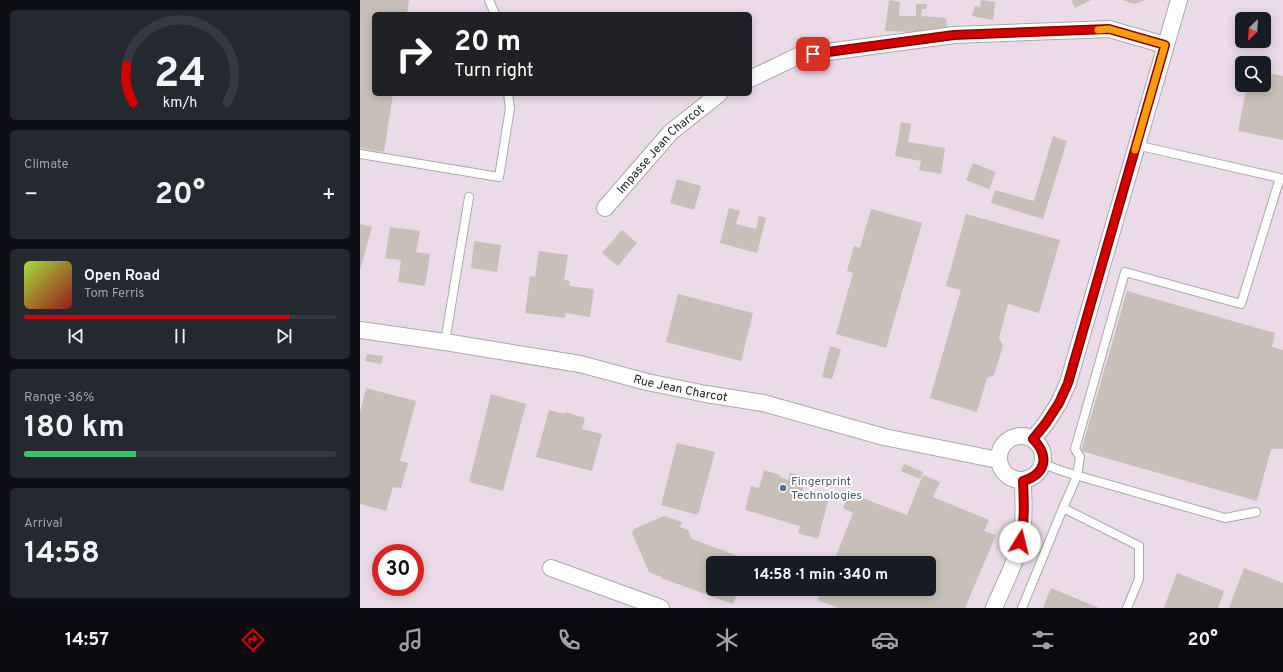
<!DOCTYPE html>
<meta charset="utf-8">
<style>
body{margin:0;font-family:Overpass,sans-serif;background:#242831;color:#f1f3f6;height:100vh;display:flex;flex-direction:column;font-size:15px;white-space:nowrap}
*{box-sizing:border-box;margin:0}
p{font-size:13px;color:#9ea1a6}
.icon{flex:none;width:22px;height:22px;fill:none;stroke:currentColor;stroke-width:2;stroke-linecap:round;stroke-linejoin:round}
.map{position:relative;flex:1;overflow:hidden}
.panel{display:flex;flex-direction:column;gap:10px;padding:10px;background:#0d0f14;width:360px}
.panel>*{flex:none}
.top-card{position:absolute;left:12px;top:12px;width:380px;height:84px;border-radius:6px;box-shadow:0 2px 10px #0003;background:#202124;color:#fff;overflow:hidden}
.needle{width:26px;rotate:204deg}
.fabs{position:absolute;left:875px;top:12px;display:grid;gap:8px}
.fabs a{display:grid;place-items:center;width:36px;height:36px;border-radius:6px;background:#171b24;box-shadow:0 2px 10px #0003;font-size:20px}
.speed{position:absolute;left:12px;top:544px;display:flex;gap:8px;font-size:20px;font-weight:700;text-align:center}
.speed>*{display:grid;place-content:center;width:52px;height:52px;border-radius:50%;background:#171b24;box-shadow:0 2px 10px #0003;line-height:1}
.speed .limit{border:6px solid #d22;background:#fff;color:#111}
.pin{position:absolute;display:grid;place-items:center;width:34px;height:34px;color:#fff;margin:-17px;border-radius:8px;box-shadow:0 2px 6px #0006}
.me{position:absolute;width:44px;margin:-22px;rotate:9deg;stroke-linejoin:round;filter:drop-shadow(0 0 3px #0008)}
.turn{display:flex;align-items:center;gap:14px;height:84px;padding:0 16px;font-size:18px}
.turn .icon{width:52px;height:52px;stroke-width:2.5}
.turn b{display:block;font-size:28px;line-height:34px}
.big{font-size:30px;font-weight:700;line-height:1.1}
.panel .widget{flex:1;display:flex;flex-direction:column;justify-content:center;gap:6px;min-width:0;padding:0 14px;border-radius:6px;background:#242831}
.panel .dial{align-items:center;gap:0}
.dial svg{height:104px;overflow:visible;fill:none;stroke:#363941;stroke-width:7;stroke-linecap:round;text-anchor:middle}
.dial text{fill:#f1f3f6;stroke:none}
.song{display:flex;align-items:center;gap:12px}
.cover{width:48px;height:48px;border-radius:6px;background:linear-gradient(135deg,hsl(80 70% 55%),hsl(0 70% 35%))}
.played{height:4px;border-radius:2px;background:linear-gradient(90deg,#d40000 85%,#363941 85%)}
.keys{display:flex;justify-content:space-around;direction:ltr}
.heat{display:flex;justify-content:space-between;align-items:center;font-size:22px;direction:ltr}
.charge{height:6px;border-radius:3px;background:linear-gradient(90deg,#34c759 36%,#363941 0)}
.trip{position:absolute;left:346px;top:556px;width:230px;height:40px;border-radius:6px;background:#171b24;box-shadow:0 2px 10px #0003;font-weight:700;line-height:40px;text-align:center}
.menu{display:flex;height:64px;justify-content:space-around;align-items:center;background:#090b0e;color:#9ea1a6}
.menu .icon{width:28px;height:28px}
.menu .on{color:#d40000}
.menu b{font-size:18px;color:#f1f3f6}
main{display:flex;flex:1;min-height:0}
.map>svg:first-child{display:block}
.industrial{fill:#ebdbe8;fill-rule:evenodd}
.building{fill:#c7bfb8}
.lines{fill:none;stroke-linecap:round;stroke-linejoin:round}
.service-casing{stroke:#a9a9a9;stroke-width:10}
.minor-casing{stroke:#a9a9a9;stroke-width:18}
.service{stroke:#fff;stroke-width:8}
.minor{stroke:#fff;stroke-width:16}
.route-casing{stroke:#8a0000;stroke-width:10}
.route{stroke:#d40000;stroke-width:7}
.slow{stroke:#f59e0b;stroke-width:7}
.service-dot{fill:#5c6f8a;stroke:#fff;stroke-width:1.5}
.labels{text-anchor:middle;stroke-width:4;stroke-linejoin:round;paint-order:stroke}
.street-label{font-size:12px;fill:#222;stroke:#fff}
.service-label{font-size:12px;fill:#4e5e75;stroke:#fff;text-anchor:start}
</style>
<main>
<section class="panel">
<div class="widget dial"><svg viewBox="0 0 100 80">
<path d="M14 69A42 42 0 1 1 86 69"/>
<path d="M14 69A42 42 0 0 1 9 40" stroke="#d40000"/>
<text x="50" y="56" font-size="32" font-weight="700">24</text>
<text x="50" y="72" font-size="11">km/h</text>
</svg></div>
<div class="widget"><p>Climate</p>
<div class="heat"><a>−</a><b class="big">20°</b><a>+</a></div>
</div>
<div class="widget">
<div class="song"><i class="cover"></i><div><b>Open Road</b><p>Tom Ferris</p></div></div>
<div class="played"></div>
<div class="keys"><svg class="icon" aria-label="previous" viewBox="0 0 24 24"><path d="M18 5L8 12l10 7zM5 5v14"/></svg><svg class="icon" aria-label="pause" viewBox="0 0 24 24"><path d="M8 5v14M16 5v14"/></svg><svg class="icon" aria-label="next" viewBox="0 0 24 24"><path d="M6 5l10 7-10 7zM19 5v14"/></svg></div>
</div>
<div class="widget"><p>Range · 36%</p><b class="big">180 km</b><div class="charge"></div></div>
<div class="widget"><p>Arrival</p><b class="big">14:58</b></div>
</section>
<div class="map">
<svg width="923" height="608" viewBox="0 0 923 608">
<rect width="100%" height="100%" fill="#f2efe9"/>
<!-- industrial -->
<path class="industrial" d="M0 0H923V608H0ZM14 14H390V94H14ZM882 19H904V41H882ZM882 63H904V85H882ZM21 553H55V587H21ZM353 563H569V589H353Z"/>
<!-- building -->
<g class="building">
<polygon points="0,0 49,0 47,14 14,14 14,94 33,94 24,152 0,148"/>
<polygon points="529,0 540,2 539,16 556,16 556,4 567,4 566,9 562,9 561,16 586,18 588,33 525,31"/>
<polygon points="621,0 635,2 633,20 612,16 615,6 620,7"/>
<polygon points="711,0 731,0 715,8"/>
<polygon points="762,0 785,0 774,4"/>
<polygon points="904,72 923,76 923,140 878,131 887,85 904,85"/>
<polygon points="541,122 551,124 548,142 585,148 581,174 559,170 561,161 535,156"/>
<polygon points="693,136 707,141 683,219 631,203 635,190 674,201"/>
<polygon points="613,163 636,172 629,189 606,180"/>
<polygon points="317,179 341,186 334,210 310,203"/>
<polygon points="369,208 380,211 376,224 396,229 399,216 406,218 397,253 360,243"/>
<polygon points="511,209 562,223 526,348 476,334 493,273 487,271 494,246 500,248"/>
<polygon points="606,214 700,240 679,313 648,304 639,338 643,346 634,375 627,378 617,412 570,398 601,290 586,286"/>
<polygon points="0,224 12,227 0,270"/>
<polygon points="30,227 60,231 56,252 70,254 65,286 38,282 41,260 25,258"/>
<polygon points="262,230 277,243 258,266 242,253"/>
<polygon points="114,241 141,245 137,272 111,268"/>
<polygon points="179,251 208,255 204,280 210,281 209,286 234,289 230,317 206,313 205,318 165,313 170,276 175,277"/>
<polygon points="767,291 915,333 912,347 923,350 923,449 911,449 897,501 721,451"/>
<polygon points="318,294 393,313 381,361 306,342"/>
<polygon points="470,346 481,349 472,379 462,377"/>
<polygon points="7,354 23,356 21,364 5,361"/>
<polygon points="6,388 56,401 40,461 48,463 41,488 33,487 26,511 0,504 0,412"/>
<polygon points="131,394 166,404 143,491 109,482"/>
<polygon points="189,410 205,414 205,412 225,418 222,429 242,434 232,471 176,457"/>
<polygon points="317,443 355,452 338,515 301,505"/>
<polygon points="544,464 563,472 560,479 541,471"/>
<polygon points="404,470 420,475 419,477 428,480 430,473 446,477 440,500 447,502 450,493 469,498 458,539 438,533 440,526 385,510 391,486 399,488"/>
<polygon points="563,475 580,482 573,497 629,520 624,531 636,535 605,608 478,608 458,600 463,589 569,589 569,563 473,563 493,513 483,508 489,493 547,515"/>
<polygon points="304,516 322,522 320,527 328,530 332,539 389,560 388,563 353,563 353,589 379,589 373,604 301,578 301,577 289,572 272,533 274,529"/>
<polygon points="884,568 923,583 923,608 869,608"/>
<polygon points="817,573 864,591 858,608 804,608"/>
<polygon points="691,588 739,608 683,608"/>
</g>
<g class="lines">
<defs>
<g id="service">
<polyline points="129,0 135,14"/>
<polyline points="0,154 139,177 150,108 148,94"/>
<polyline points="85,342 109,197"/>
<polyline points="683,464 705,472 865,518 896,512"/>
<polyline points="662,608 703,508"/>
<polyline points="767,608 779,579 779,546 703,508 717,476 720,457 715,449 765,272 881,304 920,178 776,145"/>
</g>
<g id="minor">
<polyline points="390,79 438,56 594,35 749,29 805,45"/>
<path id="s1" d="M245 208 311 132 359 94"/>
<path id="s2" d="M0 330 85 342 220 364 287 382 346 394 403 403 524 437 638 460"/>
<circle cx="661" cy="458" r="22"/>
<polyline points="673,439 686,423 699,403 708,383 819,0"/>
<polyline points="191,568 301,608"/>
<path d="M634 608C644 584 658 559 662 533 665 516 663 498 663 481"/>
</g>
</defs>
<!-- service casing -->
<use href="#service" class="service-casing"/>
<!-- minor casing -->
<use href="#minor" class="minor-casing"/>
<!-- service -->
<use href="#service" class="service"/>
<!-- minor -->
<use href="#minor" class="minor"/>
</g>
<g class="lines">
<defs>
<path id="route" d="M453 54 594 35 749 29 805 45 708 383 699 403 686 423 673 439C690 456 686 474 663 481 664 501 665 523 660 542"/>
</defs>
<!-- route casing -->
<use href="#route" class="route-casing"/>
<!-- route -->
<use href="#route" class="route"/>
<!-- slow -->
<polyline class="slow" points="738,30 749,29 805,45 775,150"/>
</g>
<!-- markers -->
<circle class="service-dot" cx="423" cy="488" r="4"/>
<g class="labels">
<!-- street labels -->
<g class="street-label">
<text dy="4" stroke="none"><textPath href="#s1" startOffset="81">Impasse Jean Charcot</textPath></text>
<text dy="4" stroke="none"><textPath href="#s2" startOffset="326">Rue Jean Charcot</textPath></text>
</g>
<!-- service labels -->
<g class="service-label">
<text x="431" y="485">Fingerprint<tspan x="431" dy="14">Technologies</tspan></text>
</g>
</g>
</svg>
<div class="fabs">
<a><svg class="needle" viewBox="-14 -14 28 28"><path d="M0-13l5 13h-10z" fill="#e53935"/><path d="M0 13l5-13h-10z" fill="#9ea1a6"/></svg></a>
<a><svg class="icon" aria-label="search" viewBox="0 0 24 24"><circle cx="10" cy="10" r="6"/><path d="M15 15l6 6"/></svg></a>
</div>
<div class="speed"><div class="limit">30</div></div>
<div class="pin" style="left:453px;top:54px;background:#d93025"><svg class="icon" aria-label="arrive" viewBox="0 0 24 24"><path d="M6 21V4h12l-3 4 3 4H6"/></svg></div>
<svg class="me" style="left:660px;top:542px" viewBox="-20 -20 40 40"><circle r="19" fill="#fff"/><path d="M0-13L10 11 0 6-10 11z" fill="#d40000"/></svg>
<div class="trip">14:58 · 1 min · 340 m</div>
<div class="top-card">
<div class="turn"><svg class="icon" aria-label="right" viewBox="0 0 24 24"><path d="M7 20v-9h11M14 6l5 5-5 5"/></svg><div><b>20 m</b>Turn right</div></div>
</div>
</div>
</main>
<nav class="menu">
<b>14:57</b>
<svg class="icon on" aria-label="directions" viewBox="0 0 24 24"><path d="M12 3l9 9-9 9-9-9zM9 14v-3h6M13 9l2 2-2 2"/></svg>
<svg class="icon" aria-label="music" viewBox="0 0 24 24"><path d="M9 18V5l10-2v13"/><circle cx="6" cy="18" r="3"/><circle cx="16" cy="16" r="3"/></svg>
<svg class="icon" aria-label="phone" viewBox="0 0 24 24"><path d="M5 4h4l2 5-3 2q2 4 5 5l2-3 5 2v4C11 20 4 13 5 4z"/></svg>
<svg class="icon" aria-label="climate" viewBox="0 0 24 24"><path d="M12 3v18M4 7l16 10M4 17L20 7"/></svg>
<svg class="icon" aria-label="car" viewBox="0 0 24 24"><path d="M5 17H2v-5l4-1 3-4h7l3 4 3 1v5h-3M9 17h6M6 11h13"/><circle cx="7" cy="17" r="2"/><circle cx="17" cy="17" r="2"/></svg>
<svg class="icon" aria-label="filters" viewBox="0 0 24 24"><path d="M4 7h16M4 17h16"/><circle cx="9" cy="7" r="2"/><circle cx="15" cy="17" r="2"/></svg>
<b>20°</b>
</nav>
